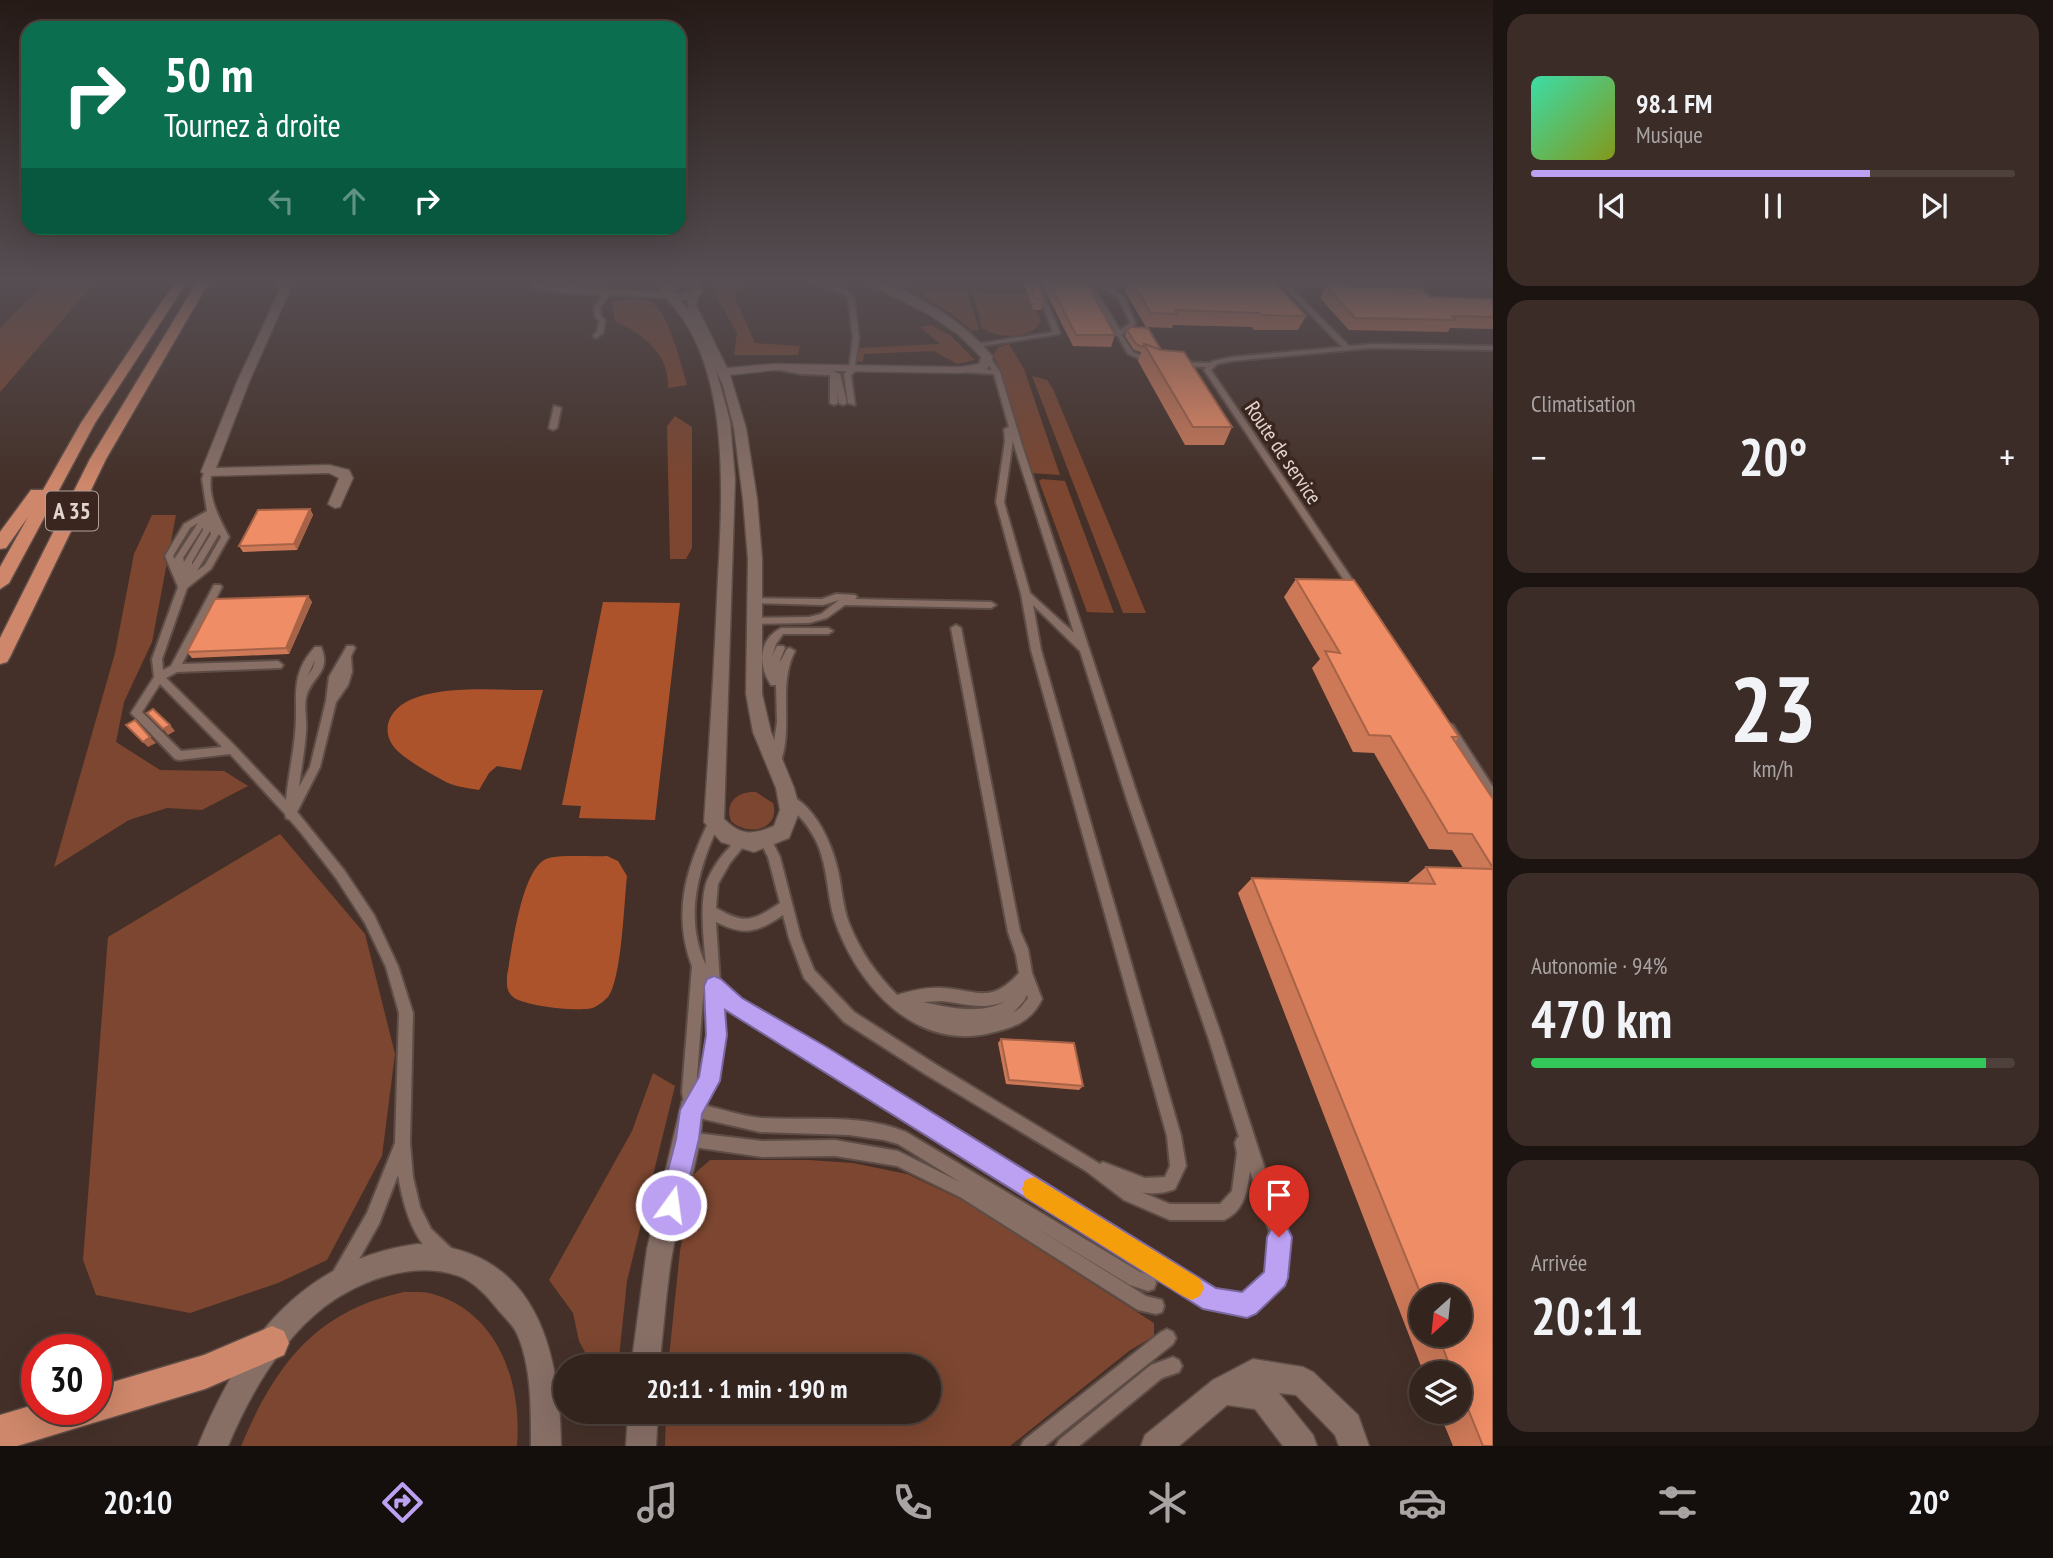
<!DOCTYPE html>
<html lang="fr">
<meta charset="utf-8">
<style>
body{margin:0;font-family:"PT Sans Narrow",sans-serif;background:#3b2c27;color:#f1f3f6;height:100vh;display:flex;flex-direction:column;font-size:26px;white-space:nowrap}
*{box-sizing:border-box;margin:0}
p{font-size:23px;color:#a9a4a4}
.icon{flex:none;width:38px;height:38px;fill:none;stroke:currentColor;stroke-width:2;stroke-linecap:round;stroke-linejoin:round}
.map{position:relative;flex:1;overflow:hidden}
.details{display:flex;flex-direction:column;gap:14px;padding:14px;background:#1c1410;width:560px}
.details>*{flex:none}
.top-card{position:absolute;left:21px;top:21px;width:665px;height:214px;border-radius:21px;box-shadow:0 7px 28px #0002,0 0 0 2px #4e413c;background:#0b6e4f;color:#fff;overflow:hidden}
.needle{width:46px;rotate:207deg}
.tools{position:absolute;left:1409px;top:1284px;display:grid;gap:14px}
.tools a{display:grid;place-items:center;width:63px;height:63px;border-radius:50%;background:#33241e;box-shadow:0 7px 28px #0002,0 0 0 2px #4e413c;font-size:35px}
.speed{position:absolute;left:21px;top:1334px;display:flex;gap:14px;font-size:35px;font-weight:700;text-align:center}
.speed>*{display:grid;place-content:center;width:91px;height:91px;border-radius:50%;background:#33241e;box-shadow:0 7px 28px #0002,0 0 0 2px #4e413c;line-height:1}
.speed .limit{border:10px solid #d22;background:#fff;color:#111}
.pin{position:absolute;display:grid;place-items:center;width:60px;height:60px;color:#fff;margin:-72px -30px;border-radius:50% 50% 50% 0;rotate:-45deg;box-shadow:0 0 7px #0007}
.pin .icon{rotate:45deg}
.me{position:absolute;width:77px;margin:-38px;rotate:14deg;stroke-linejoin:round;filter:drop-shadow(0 0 5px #0008)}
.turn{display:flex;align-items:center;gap:24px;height:147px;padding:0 28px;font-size:32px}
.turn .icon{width:91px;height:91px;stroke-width:2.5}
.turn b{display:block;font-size:49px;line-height:60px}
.lanes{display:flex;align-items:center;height:66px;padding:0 28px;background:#0003;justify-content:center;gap:35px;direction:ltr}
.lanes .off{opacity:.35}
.big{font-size:52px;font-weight:700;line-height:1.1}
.details .tile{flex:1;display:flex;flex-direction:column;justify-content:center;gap:10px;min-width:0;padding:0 24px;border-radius:21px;background:#3b2c27}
.details .dial{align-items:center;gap:0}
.dial b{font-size:91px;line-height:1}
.song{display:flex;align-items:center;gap:21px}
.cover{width:84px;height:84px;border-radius:10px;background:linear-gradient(135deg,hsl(160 70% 55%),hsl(70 70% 35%))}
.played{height:7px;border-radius:4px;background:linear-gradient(90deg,#bca0f2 70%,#4e413c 70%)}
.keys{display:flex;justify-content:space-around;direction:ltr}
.heat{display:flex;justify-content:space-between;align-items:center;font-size:38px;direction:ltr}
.charge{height:10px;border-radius:5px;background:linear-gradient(90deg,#34c759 94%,#4e413c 0)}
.trip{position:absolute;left:553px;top:1354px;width:388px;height:70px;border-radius:35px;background:#33241e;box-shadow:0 7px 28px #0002,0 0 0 2px #4e413c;font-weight:700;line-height:70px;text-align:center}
.dock{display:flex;height:112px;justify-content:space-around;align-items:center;background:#140e0c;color:#a9a4a4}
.dock .icon{width:49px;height:49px}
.dock .current{color:#bca0f2}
.dock b{font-size:32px;color:#f1f3f6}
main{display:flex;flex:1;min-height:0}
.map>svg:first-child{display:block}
.green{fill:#7c4630}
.water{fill:#ad532c}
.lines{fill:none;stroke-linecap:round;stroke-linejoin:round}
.lane-casing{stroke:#5e4d46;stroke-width:4}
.street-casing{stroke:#5e4d46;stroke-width:3}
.secondary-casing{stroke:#5e4d46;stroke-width:3}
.highway-casing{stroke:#5e4d46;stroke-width:3}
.lane{fill:#876f66;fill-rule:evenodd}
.street{fill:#876f66;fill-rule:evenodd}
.secondary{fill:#876f66;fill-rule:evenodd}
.highway{fill:#ce876a;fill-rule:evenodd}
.wall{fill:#cd7958;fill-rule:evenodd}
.shaded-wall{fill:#a76347}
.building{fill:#ee8d66;stroke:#a76347;stroke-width:2}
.route{fill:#bca0f2;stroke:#7a689d;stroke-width:2}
.slow{fill:#f59e0b}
.labels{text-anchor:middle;stroke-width:7;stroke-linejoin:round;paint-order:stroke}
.far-street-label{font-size:21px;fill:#e2d5d0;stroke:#3a261e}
.shield{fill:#3a261e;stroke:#b0a09b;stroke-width:2}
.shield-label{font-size:23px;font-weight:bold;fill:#e2d5d0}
</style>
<main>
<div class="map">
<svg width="1493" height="1446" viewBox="0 0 1493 1446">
<rect width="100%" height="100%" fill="#443028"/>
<!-- green -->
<g class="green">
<polygon points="46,282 95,282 0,392 0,328"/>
<polygon points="713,282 743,282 734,296 755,343 800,346 798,355 734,355 737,333 720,303"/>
<polygon points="894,282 924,292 966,289 979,329 972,331 956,317 924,297 922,292"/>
<path d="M973 293 1029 294 1041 321C1032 340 997 339 982 328Z"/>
<path d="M634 299C639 300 646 300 651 302 668 310 682 367 687 385L668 388C670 354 643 334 615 321L611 301Z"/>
<polygon points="931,325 950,335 975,360 957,364 934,351 864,354 863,362 856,361 858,348 940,344 920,327"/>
<polygon points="1009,344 1024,369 1060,475 1030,473 1001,371 993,355 998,347"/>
<polygon points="1032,376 1047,380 1053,389 1146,613 1123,613"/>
<polygon points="675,416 692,427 692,548 686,559 670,559 667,426"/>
<polygon points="1042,479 1065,481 1114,613 1087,612 1039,481"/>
<polygon points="152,515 176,515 152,642 124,702 116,742 160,770 224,771 248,786 202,810 167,808 129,820 54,867 115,653 134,554"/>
<path d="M756 792 773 803C781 830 747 837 731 821 724 802 738 791 756 792Z"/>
<polygon points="280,834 365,934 395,1054 382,1156 327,1260 278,1283 190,1313 96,1295 83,1260 108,937"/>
<polygon points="653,1073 675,1086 627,1281 618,1367 593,1367 579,1341 573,1313 549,1280 632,1131"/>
<polygon points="710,1160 809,1160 853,1163 907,1174 964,1201 1154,1323 1154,1336 1129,1351 1010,1446 665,1446 666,1412 929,1412 929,1367 668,1367 680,1251 693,1175"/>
<path d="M404 1292C414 1292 426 1291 436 1295 500 1315 522 1385 517 1446H241C275 1366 315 1311 404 1292Z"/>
</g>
<!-- water -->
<g class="water">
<polygon points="603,602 680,603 655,820 579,818 581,806 562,805"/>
<path d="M543 690 521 770 497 766 489 773 479 790C469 788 457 787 448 783 435 776 403 759 394 747 380 729 390 709 410 700 445 684 504 691 543 690Z"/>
<path d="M607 856 618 861 627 876C624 901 622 979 608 997 605 1000 599 1005 595 1007 584 1013 520 1006 512 996 506 990 507 984 507 976 512 950 521 870 546 859 557 854 593 857 607 856Z"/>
</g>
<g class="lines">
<defs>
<g id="lane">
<polygon points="529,282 536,282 540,285 566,290 563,292 536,288"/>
<polygon points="553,282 563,282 576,286 573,288"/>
<polygon points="814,282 822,282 849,292 854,298 859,338 855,366 858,368 851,375 855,405 848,403 844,374 849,369 853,338 848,298 845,294"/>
<polygon points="1081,282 1087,282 1096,290 1120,330 1130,323 1118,298 1093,282 1100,282 1123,296 1136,323 1122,335 1133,352 1154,361 1154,363 1150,363 1128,354 1091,291"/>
<path d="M1281 282C1296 285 1322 282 1339 282L1336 284 1300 285 1290 287 1349 346 1372 344 1493 346V350L1372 348 1232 361 1217 364 1211 370 1358 588 1360 590 1355 593 1352 592 1204 370 1206 367 1178 366 1175 364 1178 362 1210 363 1213 361 1232 357 1342 347 1285 288H1267L1264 286 1267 284 1282 285Z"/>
<polygon points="1039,287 1042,289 1060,333 1059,334 976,347 975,346 978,344 1053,332 1036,289"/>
<polygon points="606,292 611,293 600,307 601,316 605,320 603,333 596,338 593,336 597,332 599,321 595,317 594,307"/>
<path d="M987 355 989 356 1000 372 1021 442 1139 800 1223 1040 1287 1237 1284 1278 1282 1284 1253 1311C1241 1316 1218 1311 1206 1306L725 1007 721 1002 723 1035 717 1081 703 1105C722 1109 741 1116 761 1118 809 1121 861 1113 906 1132L1140 1272 1154 1277 1156 1283 1154 1289 1148 1291 1130 1285 1028 1223 1146 1296 1162 1300 1164 1306 1162 1312 1156 1314 1138 1310 960 1197 897 1166 835 1156 762 1157 687 1146 682 1144 680 1139 682 1134 687 1132 762 1141 835 1140 898 1151 960 1182 898 1144 884 1140 849 1135 760 1132 686 1115 682 1092 692 966C672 913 686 868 710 819L714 817 718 819 720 822C699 866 683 918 706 965 704 942 699 901 707 881 712 869 720 857 729 848 734 841 737 836 746 837L748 841 730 863 718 884 716 908C745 925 753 921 780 903L768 857 760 841 762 837 766 836 770 837 780 857 801 938 814 970 854 1012 935 1064 1100 1164 1103 1162 1145 1178 1165 1177 1170 1166 1167 1136 1031 650 1021 594 996 502 1005 441 1004 429 1009 427 994 374 961 372 958 370 961 368 992 370 984 357ZM1013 440V442L1074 633 1030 593 1004 502ZM1033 605 1080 651 1127 800 1209 1040 1239 1137 1237 1138 1235 1143 1237 1153 1232 1191 1220 1204H1170L1141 1192C1150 1195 1166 1193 1175 1189L1186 1166 1181 1136 1041 650ZM783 915 789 938 804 978 844 1022 925 1074 1086 1171 1124 1200 1170 1220H1224C1245 1211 1247 1190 1250 1171L1271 1237 1268 1274 1244 1296 1214 1292 735 997 720 983 716 922C744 936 757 933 783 915ZM704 985 707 988C708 1018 714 1062 696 1089Z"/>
<polygon points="777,366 801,370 833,371 840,374 847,403 843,405 839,403 837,389 838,403 834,405 830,403 830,375 801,374 775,369 774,368"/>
<polygon points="554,406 561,408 557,428 553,430 549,428"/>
<path d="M205 470H211L212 472C206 495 219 518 229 537L211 569 187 588 162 659 163 670 171 666 214 585H220L222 587 182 664 278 661 283 665 281 668 177 672 166 678 235 746 286 800C288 778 293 756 295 734 299 699 288 676 315 647H321C332 673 311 676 306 698 304 709 307 720 306 731 305 750 301 769 299 787L310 767 326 701 329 677 347 646H353L355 648 351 656 352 672 348 685 336 702 320 767 297 812 344 870 374 915 398 966 413 1013 410 1143 413 1177 420 1207 431 1229 451 1248 453 1254 451 1260 445 1262C414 1249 403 1205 398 1175L379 1224 345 1284 339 1286 333 1284 331 1278 333 1272 367 1213 395 1143 399 1013 386 967 365 923 336 878 302 834 290 820 286 818 285 814 230 754 179 760 175 759 131 713 154 677 152 659 178 587 165 556 184 524 207 511 202 479ZM198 523 175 558V559L173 556 190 528ZM203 527V530L184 562 183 558ZM210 531 211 534 192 565V562ZM219 534 221 537 205 565 197 571ZM315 660 313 668 307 677ZM160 684 222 747 181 751 142 712Z"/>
<polygon points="836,594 855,595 857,597 855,599 991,602 996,605 991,608 845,605 827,618 809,623 755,624 750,621 755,618 809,617 821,614 839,600 823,605 755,603 750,600 752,598 822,599"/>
<path d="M956 625 961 628 1020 931 1028 949 1032 973 1042 999C1031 1023 1010 1029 986 1034 912 1049 855 982 834 918 827 894 828 869 818 845 813 834 806 823 797 814 792 809 786 805 782 799L784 796 788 794C817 807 833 846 839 875 842 891 843 907 849 923 860 951 876 974 897 995 911 991 926 987 942 988 978 990 990 1005 1019 973L1016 955 1008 932 951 628ZM1027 995 1028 998 1021 1007 1013 1013 1024 1001ZM941 1001C963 1003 984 1011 1006 1001 982 1015 948 1008 923 1002Z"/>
<path d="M781 628H828L833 631 828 634H783L776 644 772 656 777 646H783L785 648 780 660V662L787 649 790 648 795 651C777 685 794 727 780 764H772L771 761 777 722 776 685H771C758 665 758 640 781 628Z"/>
<polygon points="1449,724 1453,725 1493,787 1493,801 1489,799 1445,731 1444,728 1445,725"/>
<polygon points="1167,1329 1173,1332 1176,1338 1173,1344 1045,1446 1021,1446 1024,1440 1161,1332"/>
<polygon points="1173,1357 1179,1360 1182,1366 1179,1372 1162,1378 1079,1446 1056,1446 1059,1440 1151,1365"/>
</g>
<g id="street">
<polygon points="274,282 284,282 289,289 288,294 249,382 216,468 329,465 349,470 353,478 340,507 335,508 328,504 339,478 329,473 208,476 201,472 237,382 278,294 279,289"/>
<path d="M696 282 703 291 698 296 696 305 727 368 774 364 961 367 979 364 981 357 959 335 930 315 865 282C906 282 968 325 993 357L987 369 961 373 774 370 730 375 746 428 757 499 762 559V694L771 732 794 788 800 810 789 838 754 852 721 842 704 822C709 748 714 673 717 599 721 508 736 369 666 298L563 293 558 290 563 287 659 292 665 283ZM683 285 690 286 693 290 680 294 669 291ZM687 299 689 311 680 300ZM716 370 723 385 734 428 743 499 748 559 746 694 753 732 776 788 780 810 774 826C753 835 741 836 724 819L735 479 730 421Z"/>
<polygon points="1334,282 1406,282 1407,283 1402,286 1339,285"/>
<path d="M691 1098 700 1101C711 1128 679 1216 673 1249 666 1287 664 1328 659 1367H631L647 1249 682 1101Z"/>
<polygon points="1253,1359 1303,1367 1313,1372 1358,1415 1369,1446 1339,1446 1335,1435 1296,1395 1279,1393 1313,1435 1317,1446 1283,1446 1255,1409 1227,1405 1179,1446 1141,1446 1145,1435 1213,1380"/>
<polygon points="628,1412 658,1412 656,1446 626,1446"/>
</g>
<path id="secondary" d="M417 1244C535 1247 560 1348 561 1446H531C531 1410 532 1370 518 1336 514 1326 506 1319 499 1311 489 1298 475 1282 459 1276 414 1260 360 1280 324 1307 280 1341 249 1396 228 1446H198C240 1343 300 1260 417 1244Z"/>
<g id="highway">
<polygon points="175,282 187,282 95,423 9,583 0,589 0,567 28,517 6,548 0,549 0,532 31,490 43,490 81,423"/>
<polygon points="197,282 209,282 106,459 10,657 7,662 0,664 0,638 90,459"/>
<polygon points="272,1326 284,1331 289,1343 284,1355 205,1389 17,1446 0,1446 0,1415 37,1404 37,1409 96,1409 96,1387 204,1355"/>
</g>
</defs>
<!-- lane casing -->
<use href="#lane" class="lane-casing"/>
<!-- street casing -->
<use href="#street" class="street-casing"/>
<!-- secondary casing -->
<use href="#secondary" class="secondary-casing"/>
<!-- highway casing -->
<use href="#highway" class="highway-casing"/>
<!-- lane -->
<use href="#lane" class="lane"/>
<!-- street -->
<use href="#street" class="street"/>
<!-- secondary -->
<use href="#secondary" class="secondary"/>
<!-- highway -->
<use href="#highway" class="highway"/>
</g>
<!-- wall -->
<g class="wall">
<polygon points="1024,282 1037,282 1044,299 1041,310 1033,310"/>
<polygon points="1039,282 1081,282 1115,335 1111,347 1073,346 1041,283"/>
<polygon points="1128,282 1275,282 1306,316 1298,330 1254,330 1252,327 1173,325 1172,328 1146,327 1125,292"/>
<polygon points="1326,286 1431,297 1493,301 1493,329 1450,328 1448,332 1349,330 1320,298"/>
<polygon points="1127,330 1161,350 1232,427 1224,445 1185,445 1138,361 1141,352 1134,350 1125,336"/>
<polygon points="310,509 313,515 297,550 243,552 239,546"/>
<path d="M1296 579 1459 737 1455 742 1493 799V1446H1453L1439 1412H1460V1374H1424L1238 893 1252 878 1407 883 1426 867 1463 868 1452 850 1429 849 1374 753 1353 752 1312 668 1320 659 1284 597ZM1421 1297H1460V1335H1421Z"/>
<polygon points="308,596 312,602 289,654 192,658 187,652"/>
<polygon points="1001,1039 1083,1086 1079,1090 1006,1084 998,1043"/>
</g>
<!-- shaded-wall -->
<g class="shaded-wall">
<polygon points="310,509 313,515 297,550 294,544"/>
<polygon points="308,596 312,602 289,654 286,648"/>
<polygon points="170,725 175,731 168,735 163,729"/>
<polygon points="150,737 156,743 148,747 143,742"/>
</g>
<!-- building -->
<g class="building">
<polygon points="1030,282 1037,282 1044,299 1036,299"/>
<polygon points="1049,282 1081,282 1082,284 1087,284 1115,335 1076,335"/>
<polygon points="1132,282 1275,282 1306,316 1261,315 1259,313 1175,310 1177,314 1151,313"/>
<polygon points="1326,286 1421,288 1431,297 1491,299 1493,301 1493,317 1452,316 1456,320 1355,318"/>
<polygon points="1131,327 1148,328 1161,350 1144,344 1143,347 1136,344 1127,330"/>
<polygon points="1144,344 1161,350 1184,352 1232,427 1193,427"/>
<polygon points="310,509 294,544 239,546 258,510"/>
<polygon points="1296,579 1354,580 1459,737 1452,737 1493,799 1493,868 1472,834 1448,833 1390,736 1369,735 1325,651 1340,653"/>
<polygon points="308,596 286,648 187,652 215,599"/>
<polygon points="153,709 170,725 163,729 147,713"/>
<polygon points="135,720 150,737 143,742 126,725"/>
<polygon points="1426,867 1493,869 1493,1446 1483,1446 1460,1389 1460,1374 1453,1374 1438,1335 1460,1335 1460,1297 1422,1297 1252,878 1435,884"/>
<polygon points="1001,1039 1074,1043 1083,1086 1009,1080"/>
</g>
<!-- sky -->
<linearGradient id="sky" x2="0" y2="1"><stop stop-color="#251a16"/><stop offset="0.58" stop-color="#564e53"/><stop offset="1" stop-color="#564e53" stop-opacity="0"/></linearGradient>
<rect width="1493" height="484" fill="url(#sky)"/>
<!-- route -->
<polygon class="route" points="714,976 721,979 742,998 825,1046 1216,1288 1242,1292 1264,1272 1267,1237 1271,1229 1279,1225 1288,1229 1292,1237 1288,1278 1285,1286 1256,1314 1247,1318 1203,1309 725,1010 727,1035 720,1081 702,1114 699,1139 683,1205 680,1213 671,1217 663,1213 659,1205 676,1139 680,1110 699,1077 706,1035 704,986 707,979"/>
<!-- slow -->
<polygon class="slow" points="1034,1177 1200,1279 1204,1288 1200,1296 1192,1300 1183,1296 1025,1197 1022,1189 1025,1180"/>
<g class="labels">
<!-- far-street labels -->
<g class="far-street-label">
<text transform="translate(1283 453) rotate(56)" y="7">Route de service</text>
</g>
<!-- shield labels -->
<rect class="shield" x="46" y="491.5" width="52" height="39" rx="5"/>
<g class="shield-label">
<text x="72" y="519">A 35</text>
</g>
</g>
</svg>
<div class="tools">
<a><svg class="needle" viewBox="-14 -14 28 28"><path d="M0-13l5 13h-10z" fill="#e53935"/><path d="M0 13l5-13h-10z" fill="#a9a4a4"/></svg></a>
<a><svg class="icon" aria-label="layers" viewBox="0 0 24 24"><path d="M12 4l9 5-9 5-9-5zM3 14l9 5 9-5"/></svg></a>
</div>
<div class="speed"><div class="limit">30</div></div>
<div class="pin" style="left:1279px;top:1237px;background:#d93025"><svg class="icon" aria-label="arrive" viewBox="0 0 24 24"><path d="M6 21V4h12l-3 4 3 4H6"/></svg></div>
<svg class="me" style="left:671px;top:1205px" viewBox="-20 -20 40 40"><circle r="17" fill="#bca0f2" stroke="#fff" stroke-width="3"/><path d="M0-11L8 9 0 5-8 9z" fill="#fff"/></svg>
<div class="trip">20:11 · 1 min · 190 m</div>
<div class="top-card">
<div class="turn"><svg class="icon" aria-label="right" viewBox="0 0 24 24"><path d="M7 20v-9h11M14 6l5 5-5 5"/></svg><div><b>50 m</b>Tournez à droite</div></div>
<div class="lanes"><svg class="icon off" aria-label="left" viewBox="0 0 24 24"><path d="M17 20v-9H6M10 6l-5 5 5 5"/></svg><svg class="icon off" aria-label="ahead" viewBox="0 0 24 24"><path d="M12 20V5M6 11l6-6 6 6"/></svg><svg class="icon" aria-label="right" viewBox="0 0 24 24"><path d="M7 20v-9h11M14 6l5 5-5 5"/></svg></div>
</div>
</div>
<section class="details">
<div class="tile">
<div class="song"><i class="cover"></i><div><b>98.1 FM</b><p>Musique</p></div></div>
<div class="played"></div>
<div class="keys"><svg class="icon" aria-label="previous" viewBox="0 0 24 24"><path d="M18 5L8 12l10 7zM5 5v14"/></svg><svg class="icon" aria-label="pause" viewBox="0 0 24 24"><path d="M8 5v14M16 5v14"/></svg><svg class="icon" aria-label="next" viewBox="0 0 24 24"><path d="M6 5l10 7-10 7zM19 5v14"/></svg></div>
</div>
<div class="tile"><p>Climatisation</p>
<div class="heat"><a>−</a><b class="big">20°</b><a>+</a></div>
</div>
<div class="tile dial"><b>23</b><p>km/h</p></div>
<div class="tile"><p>Autonomie · 94%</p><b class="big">470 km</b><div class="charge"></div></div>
<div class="tile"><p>Arrivée</p><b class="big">20:11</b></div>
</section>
</main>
<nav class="dock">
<b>20:10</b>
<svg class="icon current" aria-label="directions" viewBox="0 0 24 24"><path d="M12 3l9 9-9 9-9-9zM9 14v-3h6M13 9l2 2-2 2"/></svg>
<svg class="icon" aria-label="music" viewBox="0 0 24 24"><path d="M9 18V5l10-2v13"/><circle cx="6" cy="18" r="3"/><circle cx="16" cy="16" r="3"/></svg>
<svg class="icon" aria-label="phone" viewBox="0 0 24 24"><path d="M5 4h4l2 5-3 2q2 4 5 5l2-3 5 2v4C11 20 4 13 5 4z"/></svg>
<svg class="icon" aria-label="climate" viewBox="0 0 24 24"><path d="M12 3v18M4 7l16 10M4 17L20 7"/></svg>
<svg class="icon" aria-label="car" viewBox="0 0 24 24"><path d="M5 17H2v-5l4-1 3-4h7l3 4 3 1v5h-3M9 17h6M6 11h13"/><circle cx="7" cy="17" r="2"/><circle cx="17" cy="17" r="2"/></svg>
<svg class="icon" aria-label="filters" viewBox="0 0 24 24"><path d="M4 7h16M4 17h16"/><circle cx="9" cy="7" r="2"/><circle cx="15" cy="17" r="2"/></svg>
<b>20°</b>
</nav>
